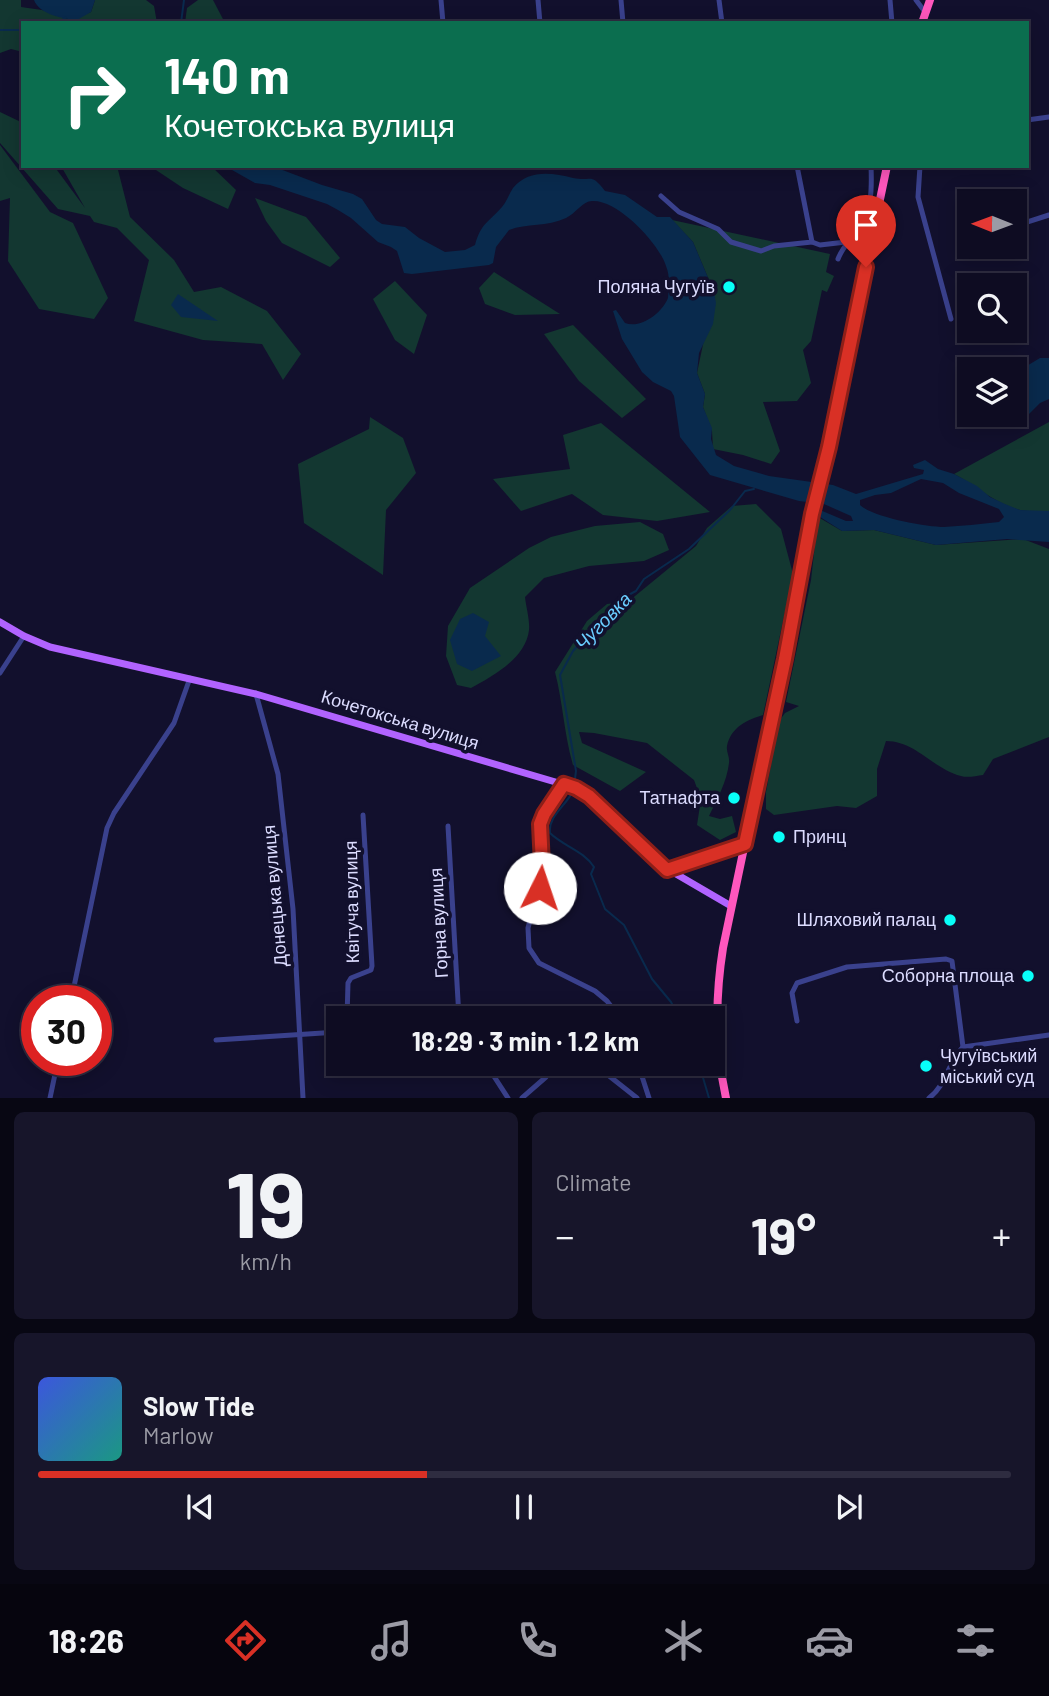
<!DOCTYPE html>
<meta charset="utf-8">
<style>
body{margin:0;font-family:Barlow,sans-serif;background:#17152a;color:#f1f3f6;height:100vh;display:flex;flex-direction:column;font-size:26px;white-space:nowrap}
*{box-sizing:border-box;margin:0}
p{font-size:23px;color:#9b9ba5}
.icon{flex:none;width:38px;height:38px;fill:none;stroke:currentColor;stroke-width:2;stroke-linecap:round;stroke-linejoin:round}
.map{position:relative;height:1098px;overflow:hidden}
.drawer{display:flex;flex-direction:column;gap:14px;padding:14px;background:#080713;flex:1}
.drawer>*{flex:none}
.guide{position:absolute;left:21px;top:21px;width:1008px;height:147px;border-radius:0px;box-shadow:0 4px 18px #0003,0 0 0 2px #2e2c40;background:#0b6e4f;color:#fff;overflow:hidden}
.needle{width:46px;rotate:271deg}
.buttons{position:absolute;left:957px;top:189px;display:grid;gap:14px}
.buttons a{display:grid;place-items:center;width:70px;height:70px;border-radius:0px;background:#0e0c22;box-shadow:0 4px 18px #0003,0 0 0 2px #2e2c40;font-size:35px}
.speed{position:absolute;left:21px;top:985px;display:flex;gap:14px;font-size:35px;font-weight:700;text-align:center}
.speed>*{display:grid;place-content:center;width:91px;height:91px;border-radius:50%;background:#0e0c22;box-shadow:0 4px 18px #0003,0 0 0 2px #2e2c40;line-height:1}
.speed .limit{border:10px solid #d22;background:#fff;color:#111}
.pin{position:absolute;display:grid;place-items:center;width:60px;height:60px;color:#fff;margin:-72px -30px;border-radius:50% 50% 50% 0;rotate:-45deg;box-shadow:0 0 7px #0007}
.pin .icon{rotate:45deg}
.me{position:absolute;width:77px;margin:-38px;rotate:4deg;stroke-linejoin:round;filter:drop-shadow(0 0 5px #0008)}
.turn{display:flex;align-items:center;gap:24px;height:147px;padding:0 28px;font-size:32px}
.turn .icon{width:91px;height:91px;stroke-width:2.5}
.turn b{display:block;font-size:49px;line-height:60px}
.big{font-size:52px;font-weight:700;line-height:1.1}
.drawer .card{flex:1;display:flex;flex-direction:column;justify-content:center;gap:10px;min-width:0;padding:0 24px;border-radius:10px;background:#17152a}
.drawer .dial{align-items:center;gap:0}
.dial b{font-size:91px;line-height:1}
.song{display:flex;align-items:center;gap:21px}
.cover{width:84px;height:84px;border-radius:10px;background:linear-gradient(135deg,hsl(230 70% 55%),hsl(170 70% 35%))}
.played{height:7px;border-radius:4px;background:linear-gradient(90deg,#d93025 40%,#2e2c40 40%)}
.keys{display:flex;justify-content:space-around;direction:ltr}
.heat{display:flex;justify-content:space-between;align-items:center;font-size:38px;direction:ltr}
.drawer .tiles{flex:1;display:grid;gap:14px;grid-template-columns:1fr 1fr}
.card:last-child{grid-column:span 2}
.trip{position:absolute;left:326px;top:1006px;width:399px;height:70px;border-radius:0px;background:#0e0c22;box-shadow:0 4px 18px #0003,0 0 0 2px #2e2c40;font-weight:700;line-height:70px;text-align:center}
.tabs{display:flex;height:112px;justify-content:space-around;align-items:center;background:#06050e;color:#9b9ba5}
.tabs .icon{width:49px;height:49px}
.tabs .on{color:#d93025}
.tabs b{font-size:32px;color:#f1f3f6}
.map>svg:first-child{display:block}
.green{fill:#133731}
.water{fill:#092a4d;fill-rule:evenodd}
.lines{fill:none;stroke-linecap:round;stroke-linejoin:round}
.stream{stroke:#092a4d;stroke-width:2}
.minor{stroke:#3a418d;stroke-width:5}
.major{stroke:#b163ff;stroke-width:7}
.highway{stroke:#ff57bd;stroke-width:8}
.route-casing{stroke:#8d1f18;stroke-width:18}
.route{stroke:#d93025;stroke-width:12}
.poi-dot{fill:#08fff8;stroke:#12102d;stroke-width:2.5}
.labels{text-anchor:middle;stroke-width:7;stroke-linejoin:round;paint-order:stroke}
.poi-label{font-size:18px;fill:#dcdcff;stroke:#12102d;text-anchor:end}
.street-label{font-size:18px;fill:#dcdcff;stroke:#12102d}
.water-label{font-size:19px;font-style:italic;fill:#6acdff;stroke:#12102d}
</style>
<div class="map">
<svg width="1049" height="1098" viewBox="0 0 1049 1098">
<rect width="100%" height="100%" fill="#12102d"/>
<!-- green -->
<g class="green">
<polygon points="0,0 21,0 21,7 42,10 71,20 91,12 95,0 146,0 154,6 157,23 23,23 23,52 11,49 0,53"/>
<polygon points="198,0 213,0 225,23 185,23 187,8"/>
<polygon points="0,112 23,123 23,166 54,166 85,208 61,166 117,166 130,217 174,260 194,292 221,287 267,311 301,354 283,380 262,344 203,340 134,321 149,260 117,228 94,222 90,216 58,209 0,143"/>
<polygon points="0,145 50,212 73,223 108,298 94,319 39,309 8,261 10,198 0,201"/>
<polygon points="150,166 211,166 236,190 228,209 183,188"/>
<polygon points="255,198 306,217 340,258 330,267 282,243 266,221"/>
<polygon points="672,220 830,254 826,272 834,276 827,292 822,290 811,341 803,350 811,383 797,401 763,402 780,451 771,464 743,455 713,449 712,431 703,407 705,394 697,373 714,292 693,242"/>
<polygon points="494,272 560,314 515,315 485,304 479,288"/>
<polygon points="395,281 427,315 414,354 395,340 373,299"/>
<polygon points="573,325 646,399 622,418 579,381 544,334"/>
<polygon points="370,417 403,438 416,473 386,510 383,575 304,523 298,464 369,429"/>
<path d="M1049 422V511C1040 511 1029 512 1020 510 997 505 975 485 954 474Z"/>
<polygon points="601,423 710,512 657,521 603,515 572,494 521,511 493,479 570,469 563,435"/>
<path d="M756 504 781 529 793 574 763 715C747 720 731 727 727 746 726 752 730 757 729 763 727 781 717 800 709 816L720 819 732 816 736 832 720 840 697 825 701 799 694 780 647 743 594 733 579 732 582 743 646 772 620 791 573 765C564 734 563 703 555 672L587 621 607 604 629 601 696 546 707 528 732 506Z"/>
<path d="M818 517 842 531 874 530 936 545 1023 539 1049 549V737L993 759 983 775C976 776 967 778 961 776 933 769 916 741 886 741L877 769V796L856 808 837 806 774 815 766 809V792L779 721 785 713 799 706 786 702 811 580Z"/>
<path d="M640 522 663 534 669 550 644 561 589 566 544 578 525 597C526 607 530 620 529 630 526 658 493 676 471 688L457 685 446 656 448 626 470 588 529 548 551 537 595 526Z"/>
</g>
<!-- water -->
<g class="water">
<path d="M34 0H95L91 12 77 20C63 19 39 14 34 0Z"/>
<path d="M225 166H272L322 185 353 194 362 199 376 220 382 224 405 227 419 238 445 252 465 250 475 245C481 223 488 223 502 207 507 201 509 194 513 188 529 169 552 173 573 178 593 182 590 172 605 191L625 195 657 217H670L693 242 714 292 716 303 713 324 699 353 697 373 705 394 703 407 712 428 711 439 716 455 734 466 769 476 833 485 856 494 923 474 924 470 914 468 913 465 925 460 938 469 954 474 977 486 990 497 1005 504 1020 510 1049 511V542L1007 539 936 545 874 530 842 531 817 515 820 510 846 521H853L851 516 824 504 799 501 710 475 680 437 674 396 671 391 653 382 642 372 622 339 613 311 616 310 625 323C641 329 662 313 668 298 669 287 670 275 666 266 659 243 617 199 592 201 583 201 575 214 566 218 547 227 527 223 509 230L496 247 493 263 489 265 412 274 404 273 397 251 391 247 378 242 351 218 338 210 327 204 270 185 255 183ZM921 479 943 483 959 493 999 509 1004 517 999 522C980 524 962 526 944 527 926 527 872 517 860 505V500L875 495 891 493Z"/>
<polygon points="178,294 218,321 181,317 171,305"/>
<polygon points="1040,358 1049,358 1049,399 1040,403 1018,425 985,424 974,415 1015,415 1015,373"/>
<polygon points="473,613 489,622 485,636 501,656 472,671 457,664 450,640 460,619"/>
</g>
<g class="lines">
<!-- stream -->
<g class="stream">
<polyline points="58,23 66,17"/>
<polyline points="181,23 184,0"/>
<polyline points="0,30 23,30"/>
<polyline points="574,786 576,771 560,675 573,651 619,600 636,591 644,579 689,549 730,510 745,491 754,489"/>
<path d="M573 791C566 806 548 816 550 833 563 846 584 851 594 867L591 874 605 909 624 925 652 979 671 1002 679 1018"/>
<polyline points="699,1064 709,1098"/>
</g>
<!-- minor -->
<g class="minor">
<polyline points="441,0 443,23"/>
<polyline points="538,0 540,23"/>
<polyline points="621,0 623,23"/>
<polyline points="719,0 722,23"/>
<polyline points="890,0 892,23"/>
<polyline points="916,0 925,12"/>
<polyline points="1027,120 1049,117"/>
<polyline points="920,166 918,197 951,319"/>
<polyline points="661,196 679,212 718,229 731,242 761,251 774,246 812,242 797,166"/>
<polyline points="1015,226 1049,215"/>
<polyline points="812,242 820,245 846,242"/>
<path d="M838 259C843 246 850 241 857 231 872 211 872 190 871 166"/>
<polyline points="0,673 24,636"/>
<polyline points="256,694 278,774 293,909 303,1098"/>
<polyline points="564,784 544,814 540,824 542,874 528,928 529,948 539,963 595,991 607,1001 620,1018"/>
<polyline points="448,826 459,1018"/>
<polyline points="71,1001 107,828 114,813 174,723 190,678"/>
<polyline points="347,1018 348,983 351,978 371,970 372,966 363,815"/>
<polyline points="797,1021 792,993 797,983 847,967 946,959 952,961 963,1047"/>
<polyline points="216,1040 338,1032"/>
<polyline points="486,1064 508,1098"/>
<polyline points="594,1064 637,1098"/>
<polyline points="638,1064 649,1098"/>
<polyline points="50,1098 58,1060"/>
<polyline points="522,1098 546,1077 556,1064"/>
<path d="M929 1098C947 1085 948 1061 963 1047L1049 1035"/>
</g>
<!-- major -->
<g class="major">
<polyline points="0,622 24,636 50,647 256,694 576,788 589,796 659,864 731,906"/>
<polyline points="668,869 745,844"/>
</g>
<!-- highway -->
<g class="highway">
<polyline points="922,23 930,0"/>
<path d="M726 1098C715 1048 715 998 723 948L887 166"/>
</g>
</g>
<g class="lines">
<defs>
<polyline id="route" points="540,888 542,865 540,824 544,814 564,784 576,788 589,796 667,870 745,844 785,659 812,514 829,447 866,267"/>
</defs>
<!-- route casing -->
<use href="#route" class="route-casing"/>
<!-- route -->
<use href="#route" class="route"/>
</g>
<!-- markers -->
<g class="poi-dot">
<circle cx="729" cy="287" r="7"/>
<circle cx="734" cy="798" r="7"/>
<circle cx="779" cy="837" r="7"/>
<circle cx="950" cy="920" r="7"/>
<circle cx="1028" cy="976" r="7"/>
<circle cx="926" cy="1066" r="7"/>
</g>
<g class="labels">
<!-- poi labels -->
<g class="poi-label">
<text x="715" y="293">Поляна Чугуїв</text>
<text x="720" y="804">Татнафта</text>
<text x="793" y="843" text-anchor="start">Принц</text>
<text x="936" y="926">Шляховий палац</text>
<text x="1014" y="982">Соборна площа</text>
<text x="940" y="1062" text-anchor="start">Чугуївський<tspan x="940" dy="21">міський суд</tspan></text>
</g>
<!-- street labels -->
<g class="street-label">
<text transform="translate(400 720) rotate(17)" y="6">Кочетокська вулиця</text>
<text transform="translate(275 896) rotate(-95)" y="6">Донецька вулиця</text>
<text transform="translate(352 902) rotate(-91)" y="6">Квітуча вулиця</text>
<text transform="translate(439 923) rotate(-93)" y="6">Горна вулиця</text>
</g>
<!-- water labels -->
<g class="water-label">
<text transform="translate(603 621) rotate(-46)" y="7">Чуговка</text>
</g>
</g>
</svg>
<div class="buttons">
<a><svg class="needle" viewBox="-14 -14 28 28"><path d="M0-13l5 13h-10z" fill="#e53935"/><path d="M0 13l5-13h-10z" fill="#9b9ba5"/></svg></a>
<a><svg class="icon" aria-label="search" viewBox="0 0 24 24"><circle cx="10" cy="10" r="6"/><path d="M15 15l6 6"/></svg></a>
<a><svg class="icon" aria-label="layers" viewBox="0 0 24 24"><path d="M12 4l9 5-9 5-9-5zM3 14l9 5 9-5"/></svg></a>
</div>
<div class="speed"><div class="limit">30</div></div>
<div class="pin" style="left:866px;top:267px;background:#d93025"><svg class="icon" aria-label="arrive" viewBox="0 0 24 24"><path d="M6 21V4h12l-3 4 3 4H6"/></svg></div>
<svg class="me" style="left:540px;top:888px" viewBox="-20 -20 40 40"><circle r="19" fill="#fff"/><path d="M0-13L10 11 0 6-10 11z" fill="#d93025"/></svg>
<div class="trip">18:29 · 3 min · 1.2 km</div>
<div class="guide">
<div class="turn"><svg class="icon" aria-label="right" viewBox="0 0 24 24"><path d="M7 20v-9h11M14 6l5 5-5 5"/></svg><div><b>140 m</b>Кочетокська вулиця</div></div>
</div>
</div>
<section class="drawer">
<div class="tiles">
<div class="card dial"><b>19</b><p>km/h</p></div>
<div class="card"><p>Climate</p>
<div class="heat"><a>−</a><b class="big">19°</b><a>+</a></div>
</div>
<div class="card">
<div class="song"><i class="cover"></i><div><b>Slow Tide</b><p>Marlow</p></div></div>
<div class="played"></div>
<div class="keys"><svg class="icon" aria-label="previous" viewBox="0 0 24 24"><path d="M18 5L8 12l10 7zM5 5v14"/></svg><svg class="icon" aria-label="pause" viewBox="0 0 24 24"><path d="M8 5v14M16 5v14"/></svg><svg class="icon" aria-label="next" viewBox="0 0 24 24"><path d="M6 5l10 7-10 7zM19 5v14"/></svg></div>
</div>
</div>
</section>
<nav class="tabs">
<b>18:26</b>
<svg class="icon on" aria-label="directions" viewBox="0 0 24 24"><path d="M12 3l9 9-9 9-9-9zM9 14v-3h6M13 9l2 2-2 2"/></svg>
<svg class="icon" aria-label="music" viewBox="0 0 24 24"><path d="M9 18V5l10-2v13"/><circle cx="6" cy="18" r="3"/><circle cx="16" cy="16" r="3"/></svg>
<svg class="icon" aria-label="phone" viewBox="0 0 24 24"><path d="M5 4h4l2 5-3 2q2 4 5 5l2-3 5 2v4C11 20 4 13 5 4z"/></svg>
<svg class="icon" aria-label="climate" viewBox="0 0 24 24"><path d="M12 3v18M4 7l16 10M4 17L20 7"/></svg>
<svg class="icon" aria-label="car" viewBox="0 0 24 24"><path d="M5 17H2v-5l4-1 3-4h7l3 4 3 1v5h-3M9 17h6M6 11h13"/><circle cx="7" cy="17" r="2"/><circle cx="17" cy="17" r="2"/></svg>
<svg class="icon" aria-label="filters" viewBox="0 0 24 24"><path d="M4 7h16M4 17h16"/><circle cx="9" cy="7" r="2"/><circle cx="15" cy="17" r="2"/></svg>
</nav>
